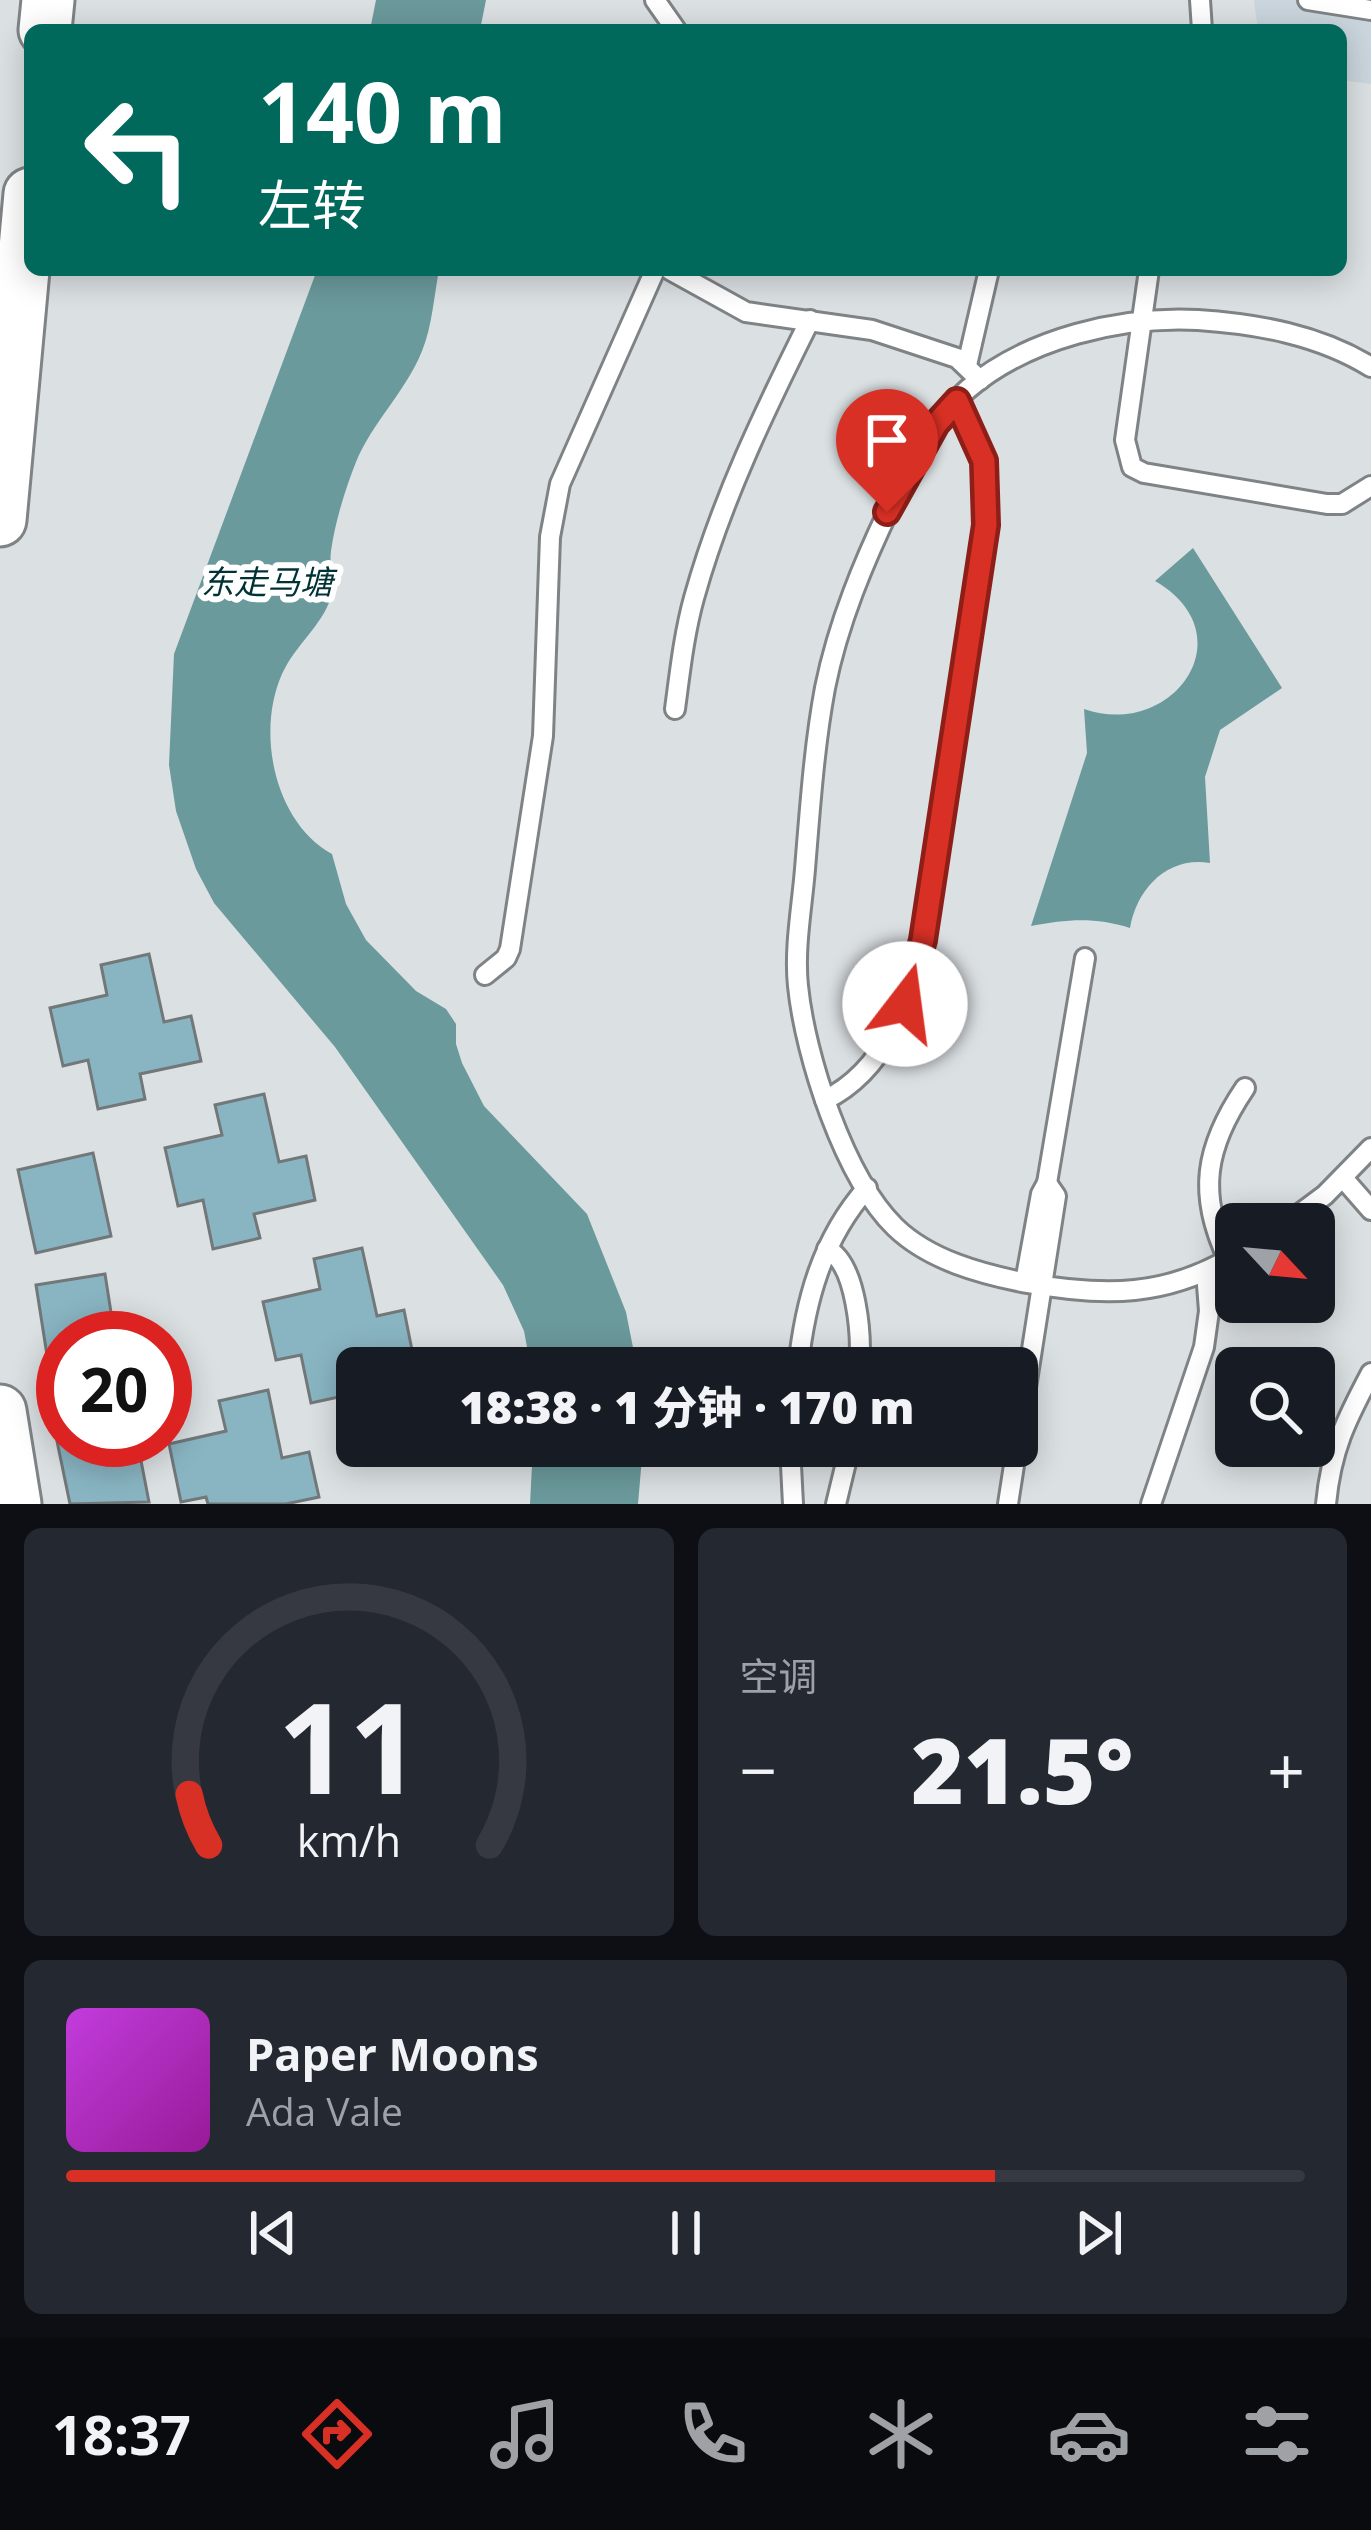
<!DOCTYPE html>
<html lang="zh">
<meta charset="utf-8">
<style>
body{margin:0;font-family:"Open Sans","Noto Sans SC",sans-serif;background:#242831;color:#f1f3f6;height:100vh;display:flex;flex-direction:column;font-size:45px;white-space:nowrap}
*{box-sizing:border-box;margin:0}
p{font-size:39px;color:#9ea1a6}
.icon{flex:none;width:66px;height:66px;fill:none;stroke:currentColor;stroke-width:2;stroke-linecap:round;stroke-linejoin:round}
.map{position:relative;height:1504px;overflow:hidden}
.details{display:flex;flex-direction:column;gap:24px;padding:24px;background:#0d0f14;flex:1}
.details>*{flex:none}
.hud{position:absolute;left:24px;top:24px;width:1323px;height:252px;border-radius:18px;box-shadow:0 6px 30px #0003;background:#00695c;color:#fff;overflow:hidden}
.needle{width:78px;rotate:116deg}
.buttons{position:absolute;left:1215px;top:1203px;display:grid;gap:24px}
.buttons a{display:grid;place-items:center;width:120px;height:120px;border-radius:18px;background:#171b24;box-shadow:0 6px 30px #0003;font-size:60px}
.speed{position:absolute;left:36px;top:1311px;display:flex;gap:24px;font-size:60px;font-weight:700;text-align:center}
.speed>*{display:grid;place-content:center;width:156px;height:156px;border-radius:50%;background:#171b24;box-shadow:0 6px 30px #0003;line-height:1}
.speed .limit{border:18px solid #d22;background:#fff;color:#111}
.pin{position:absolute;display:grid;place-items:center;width:102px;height:102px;color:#fff;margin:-123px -51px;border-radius:50% 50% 50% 0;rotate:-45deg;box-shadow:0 0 12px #0007}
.pin .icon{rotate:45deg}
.me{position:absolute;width:132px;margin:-66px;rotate:15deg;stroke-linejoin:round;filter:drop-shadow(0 0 9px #0008)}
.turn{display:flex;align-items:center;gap:42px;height:252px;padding:0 36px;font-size:54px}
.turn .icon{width:156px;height:156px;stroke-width:2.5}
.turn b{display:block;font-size:84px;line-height:102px}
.big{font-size:90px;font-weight:800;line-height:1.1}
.details .tile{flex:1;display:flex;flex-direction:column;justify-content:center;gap:18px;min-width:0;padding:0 42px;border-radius:18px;background:#242831}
.details .dial{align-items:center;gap:0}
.dial svg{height:312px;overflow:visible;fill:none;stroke:#363941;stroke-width:7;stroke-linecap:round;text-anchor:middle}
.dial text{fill:#f1f3f6;stroke:none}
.song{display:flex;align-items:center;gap:36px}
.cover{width:144px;height:144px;border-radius:18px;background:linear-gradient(135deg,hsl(290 70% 55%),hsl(300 70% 35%))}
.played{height:12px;border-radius:6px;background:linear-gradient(90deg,#d93025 75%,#363941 75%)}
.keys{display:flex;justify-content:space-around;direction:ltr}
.heat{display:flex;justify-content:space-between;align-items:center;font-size:66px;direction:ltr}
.details .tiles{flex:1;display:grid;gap:24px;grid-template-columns:1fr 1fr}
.tile:last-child{grid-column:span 2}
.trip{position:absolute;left:336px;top:1347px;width:702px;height:120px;border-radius:18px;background:#171b24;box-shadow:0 6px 30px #0003;font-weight:800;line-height:120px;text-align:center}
.tab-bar{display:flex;height:192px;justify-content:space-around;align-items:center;background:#090b0e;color:#9ea1a6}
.tab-bar .icon{width:84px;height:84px}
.tab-bar .active{color:#d93025}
.tab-bar b{font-size:54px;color:#f1f3f6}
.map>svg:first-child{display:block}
.built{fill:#cad5dd}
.water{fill:#6b9a9c}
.building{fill:#89b5c2;stroke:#727779;stroke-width:3}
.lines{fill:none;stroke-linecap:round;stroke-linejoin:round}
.lane-casing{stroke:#7f8386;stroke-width:24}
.secondary-casing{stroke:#7f8386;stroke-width:57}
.lane{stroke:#fff;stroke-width:18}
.secondary{stroke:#fff;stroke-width:51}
.route-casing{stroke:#8d1f18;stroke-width:30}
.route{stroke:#d93025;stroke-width:21}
.labels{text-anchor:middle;stroke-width:12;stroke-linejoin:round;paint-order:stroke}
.water-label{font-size:33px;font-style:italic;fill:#003133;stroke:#fff}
</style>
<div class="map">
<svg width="1371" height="1504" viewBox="0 0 1371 1504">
<rect width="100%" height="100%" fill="#dbe0e3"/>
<!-- built -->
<polygon class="built" points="1254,0 1371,0 1371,84 1341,80 1341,30 1258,30"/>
<!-- water -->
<g class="water">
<polygon points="376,0 486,0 480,30 370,30"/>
<path d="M317 270H439C434 296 432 327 422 351 406 391 372 423 356 462 345 490 335 522 331 551 329 566 334 583 331 597 322 626 295 645 282 674 256 732 274 822 332 854L346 904 366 940 416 991 446 1009 456 1024V1044L462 1063 484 1106 587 1214 626 1312 637 1368H531L524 1331 503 1285 335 1047 214 903 196 869 176 811 169 765 174 654Z"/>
<path d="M1193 548 1282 688 1220 730 1205 777 1210 863C1168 856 1137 888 1130 928 1096 917 1067 919 1031 926L1087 753 1084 709C1172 740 1248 635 1155 581Z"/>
<polygon points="533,1446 643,1446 638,1504 530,1504"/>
</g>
<!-- building -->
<g class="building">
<polygon points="149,954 164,1022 191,1016 201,1061 140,1074 145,1099 98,1109 88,1060 63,1066 50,1008 107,995 101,965"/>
<polygon points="264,1094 279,1162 306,1156 315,1200 254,1214 260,1238 213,1249 203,1200 178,1206 165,1148 222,1135 215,1105"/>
<polygon points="93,1153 111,1236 36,1253 18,1170"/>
<polygon points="362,1248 377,1316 404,1310 413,1355 352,1368 357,1393 311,1403 301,1355 276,1360 263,1302 320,1289 314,1259"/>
<polygon points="105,1274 115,1338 63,1338 63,1385 52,1387 36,1285"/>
<polygon points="268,1390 282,1458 309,1452 319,1497 286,1504 208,1504 206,1497 181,1502 169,1444 226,1431 219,1401"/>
<polygon points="63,1415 63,1440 137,1440 149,1502 70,1504 52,1417"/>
</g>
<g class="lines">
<defs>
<g id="lane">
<polyline points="655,0 676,30"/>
<polyline points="1200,0 1202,30"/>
<polyline points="1308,0 1371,10"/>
<polyline points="670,270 746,312 872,330 957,358 980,380"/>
<polyline points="1149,270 1125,440 1132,467 1144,473 1327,504 1342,504 1371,486"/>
<polyline points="967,365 989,270"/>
<path d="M675 709C680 672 684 634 694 598 721 501 765 410 810 320"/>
<polyline points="485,975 506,958 510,949 543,736 550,537 560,484 655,270"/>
<path d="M825 1100C886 1070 909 1002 923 940L986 525 984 461 957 401"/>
<polyline points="1343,1178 1371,1210"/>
<polyline points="1047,1183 1085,958"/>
<polyline points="1286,1224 1325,1195 1371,1148"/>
<path d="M827 1249C857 1264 862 1337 859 1368"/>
<path d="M1236 1255C1167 1297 1105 1297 1027 1283 981 1274 929 1260 895 1227 844 1177 805 1056 798 986 794 948 802 907 805 869 810 809 814 747 825 688 838 623 864 561 893 501 911 461 934 418 968 389 1028 338 1121 316 1198 320 1258 324 1319 335 1371 367"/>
<path d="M1228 1259C1197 1194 1205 1147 1245 1088"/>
<path d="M798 1368C805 1301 822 1239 867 1188"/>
<polyline points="1017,1445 1056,1196 1047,1183 1041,1194 1025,1282"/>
<polyline points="790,1446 793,1504"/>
<polyline points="836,1504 850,1446"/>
<polyline points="1008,1504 1017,1446"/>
<polyline points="1151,1504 1204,1347 1209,1311 1206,1272"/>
<path d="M1326 1504C1331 1450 1346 1420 1371 1373"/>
</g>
<g id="secondary">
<polyline points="45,30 48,0"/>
<polyline points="0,520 30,194"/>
<polyline points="0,1411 15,1504"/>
</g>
</defs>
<!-- lane casing -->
<use href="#lane" class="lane-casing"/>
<!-- secondary casing -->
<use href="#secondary" class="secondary-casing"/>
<!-- lane -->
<use href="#lane" class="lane"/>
<!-- secondary -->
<use href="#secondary" class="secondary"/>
</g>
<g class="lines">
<defs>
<polyline id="route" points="887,512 936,424 957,401 984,461 986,525 923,940 905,1004"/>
</defs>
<!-- route casing -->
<use href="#route" class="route-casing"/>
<!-- route -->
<use href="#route" class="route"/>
</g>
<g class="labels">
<!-- water labels -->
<g class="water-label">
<text x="267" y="594">东走马塘</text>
</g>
</g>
</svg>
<div class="buttons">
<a><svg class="needle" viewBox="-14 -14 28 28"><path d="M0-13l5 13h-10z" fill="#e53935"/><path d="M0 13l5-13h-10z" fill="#9ea1a6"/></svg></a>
<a><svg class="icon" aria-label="search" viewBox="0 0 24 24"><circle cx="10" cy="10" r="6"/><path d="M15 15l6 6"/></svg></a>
</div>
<div class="speed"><div class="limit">20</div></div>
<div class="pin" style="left:887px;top:512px;background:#d93025"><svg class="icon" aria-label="arrive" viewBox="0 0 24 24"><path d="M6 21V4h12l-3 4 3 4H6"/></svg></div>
<svg class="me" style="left:905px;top:1004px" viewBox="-20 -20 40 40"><circle r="19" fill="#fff"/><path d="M0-13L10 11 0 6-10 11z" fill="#d93025"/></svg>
<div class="trip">18:38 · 1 分钟 · 170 m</div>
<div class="hud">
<div class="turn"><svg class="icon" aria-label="left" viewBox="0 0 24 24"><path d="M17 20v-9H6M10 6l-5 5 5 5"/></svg><div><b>140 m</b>左转</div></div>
</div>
</div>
<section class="details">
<div class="tiles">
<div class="tile dial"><svg viewBox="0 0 100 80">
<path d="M14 69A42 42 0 1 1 86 69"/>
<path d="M14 69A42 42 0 0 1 9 56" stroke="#d93025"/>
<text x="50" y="56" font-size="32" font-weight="700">11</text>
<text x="50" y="72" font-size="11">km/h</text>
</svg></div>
<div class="tile"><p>空调</p>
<div class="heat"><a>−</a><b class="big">21.5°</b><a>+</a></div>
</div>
<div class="tile">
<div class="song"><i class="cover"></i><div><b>Paper Moons</b><p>Ada Vale</p></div></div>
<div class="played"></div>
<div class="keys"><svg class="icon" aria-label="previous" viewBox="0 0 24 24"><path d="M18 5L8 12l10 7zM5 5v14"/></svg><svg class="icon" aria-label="pause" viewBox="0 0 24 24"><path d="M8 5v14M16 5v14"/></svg><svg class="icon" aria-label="next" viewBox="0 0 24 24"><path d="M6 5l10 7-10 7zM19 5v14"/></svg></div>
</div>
</div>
</section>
<nav class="tab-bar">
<b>18:37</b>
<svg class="icon active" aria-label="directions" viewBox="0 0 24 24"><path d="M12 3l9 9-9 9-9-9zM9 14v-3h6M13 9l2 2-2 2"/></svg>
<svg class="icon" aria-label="music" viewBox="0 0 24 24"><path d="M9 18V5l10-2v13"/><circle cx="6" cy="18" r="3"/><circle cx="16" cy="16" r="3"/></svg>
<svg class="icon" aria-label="phone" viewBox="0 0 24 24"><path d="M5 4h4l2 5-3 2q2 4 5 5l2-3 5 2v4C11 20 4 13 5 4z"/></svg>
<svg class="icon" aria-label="climate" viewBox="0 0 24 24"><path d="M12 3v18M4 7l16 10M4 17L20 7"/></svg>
<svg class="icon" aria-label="car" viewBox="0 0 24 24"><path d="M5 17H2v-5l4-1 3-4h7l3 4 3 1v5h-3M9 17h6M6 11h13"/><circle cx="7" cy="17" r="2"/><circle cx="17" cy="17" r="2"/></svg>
<svg class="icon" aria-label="filters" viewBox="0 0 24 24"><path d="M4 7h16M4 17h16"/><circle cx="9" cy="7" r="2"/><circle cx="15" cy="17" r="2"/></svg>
</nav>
